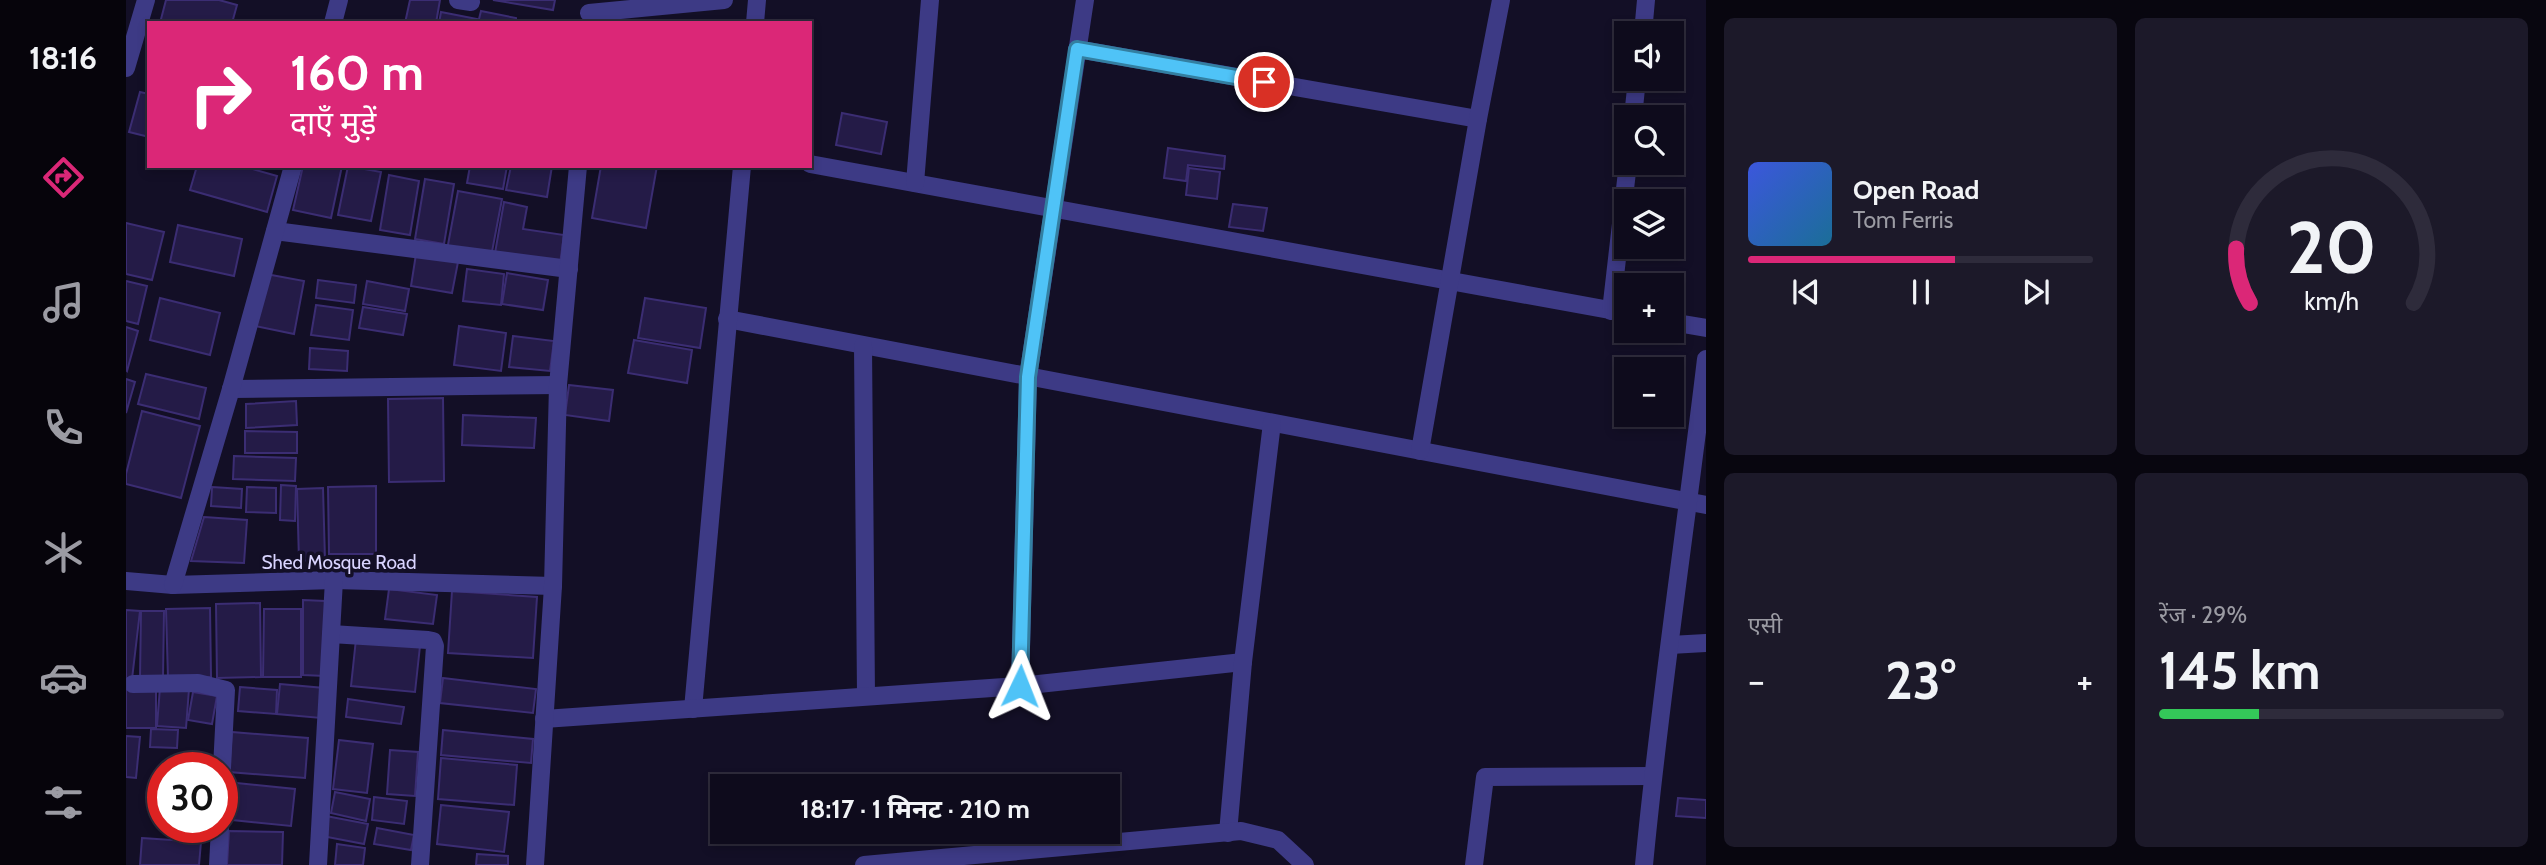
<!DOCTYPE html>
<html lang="hi">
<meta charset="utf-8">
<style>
body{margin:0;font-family:Cabin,"Noto Sans Devanagari",sans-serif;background:#1c1929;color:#f1f3f6;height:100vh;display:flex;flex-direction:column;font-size:26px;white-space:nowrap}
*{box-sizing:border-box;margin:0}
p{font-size:23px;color:#9b9ba3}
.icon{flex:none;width:38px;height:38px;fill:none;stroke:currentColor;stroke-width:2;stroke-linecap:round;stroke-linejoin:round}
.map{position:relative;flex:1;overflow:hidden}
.panel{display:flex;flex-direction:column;gap:18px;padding:18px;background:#08060f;width:840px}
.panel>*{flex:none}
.banner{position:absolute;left:21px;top:21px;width:665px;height:147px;border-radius:0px;box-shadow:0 4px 10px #0003,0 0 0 2px #2e2b3b;background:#db2777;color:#fff;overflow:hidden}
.fabs{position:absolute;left:1488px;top:21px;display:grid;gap:14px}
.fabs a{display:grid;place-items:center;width:70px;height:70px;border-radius:0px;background:#0e0b1c;box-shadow:0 4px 10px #0003,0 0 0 2px #2e2b3b;font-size:35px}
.speed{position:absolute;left:21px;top:752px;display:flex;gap:14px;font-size:35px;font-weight:700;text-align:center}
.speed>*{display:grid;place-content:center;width:91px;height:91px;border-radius:50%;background:#0e0b1c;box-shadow:0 4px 10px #0003,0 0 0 2px #2e2b3b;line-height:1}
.speed .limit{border:10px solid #d22;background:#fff;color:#111}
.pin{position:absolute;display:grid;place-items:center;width:60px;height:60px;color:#fff;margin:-30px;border:4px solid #fff;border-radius:50%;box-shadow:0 2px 7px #0007}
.me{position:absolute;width:77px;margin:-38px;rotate:2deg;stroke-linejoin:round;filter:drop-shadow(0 0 5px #0008)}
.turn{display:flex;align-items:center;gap:24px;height:147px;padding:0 28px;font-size:32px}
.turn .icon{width:91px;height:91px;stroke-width:2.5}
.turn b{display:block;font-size:49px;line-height:60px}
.big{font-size:52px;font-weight:700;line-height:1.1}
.panel .card{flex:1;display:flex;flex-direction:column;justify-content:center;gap:10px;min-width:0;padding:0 24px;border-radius:10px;background:#1c1929}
.panel .dial{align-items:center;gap:0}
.dial svg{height:182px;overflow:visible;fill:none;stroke:#2e2b3b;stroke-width:7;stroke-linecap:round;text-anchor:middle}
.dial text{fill:#f1f3f6;stroke:none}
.song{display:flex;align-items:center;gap:21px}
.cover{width:84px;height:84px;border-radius:10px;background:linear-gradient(135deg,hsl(230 70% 55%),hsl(200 70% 35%))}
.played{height:7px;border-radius:4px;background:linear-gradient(90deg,#db2777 60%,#2e2b3b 60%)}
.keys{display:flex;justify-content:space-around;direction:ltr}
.heat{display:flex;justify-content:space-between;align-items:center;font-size:38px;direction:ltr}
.charge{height:10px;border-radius:5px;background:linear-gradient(90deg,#34c759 29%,#2e2b3b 0)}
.panel .tiles{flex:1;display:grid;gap:18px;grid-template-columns:repeat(2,1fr)}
.trip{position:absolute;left:584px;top:774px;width:410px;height:70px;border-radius:0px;background:#0e0b1c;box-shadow:0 4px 10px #0003,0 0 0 2px #2e2b3b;font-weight:700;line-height:70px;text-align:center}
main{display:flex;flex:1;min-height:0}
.dock{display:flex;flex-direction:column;width:126px;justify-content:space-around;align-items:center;background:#06040b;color:#9b9ba3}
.dock .icon{width:49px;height:49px}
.dock .active{color:#db2777}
.dock b{font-size:32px;color:#f1f3f6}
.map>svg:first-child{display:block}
.building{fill:#241b47;stroke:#3b2d73;stroke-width:2}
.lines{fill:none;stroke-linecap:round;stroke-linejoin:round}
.street{stroke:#3d3a85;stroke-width:18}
.route-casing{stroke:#337fa1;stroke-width:18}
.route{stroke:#4fc3f7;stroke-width:12}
.labels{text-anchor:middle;stroke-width:7;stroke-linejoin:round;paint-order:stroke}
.street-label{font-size:19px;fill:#d9d4ff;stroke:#130f26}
</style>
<main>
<nav class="dock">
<b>18:16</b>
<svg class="icon active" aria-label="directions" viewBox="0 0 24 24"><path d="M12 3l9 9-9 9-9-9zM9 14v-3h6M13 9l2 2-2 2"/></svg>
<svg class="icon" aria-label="music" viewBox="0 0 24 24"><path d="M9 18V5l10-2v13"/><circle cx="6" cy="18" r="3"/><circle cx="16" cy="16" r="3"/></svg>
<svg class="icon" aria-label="phone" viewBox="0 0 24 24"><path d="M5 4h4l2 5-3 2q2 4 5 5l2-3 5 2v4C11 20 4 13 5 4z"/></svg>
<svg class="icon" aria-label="climate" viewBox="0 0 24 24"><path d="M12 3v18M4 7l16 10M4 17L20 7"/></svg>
<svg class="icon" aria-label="car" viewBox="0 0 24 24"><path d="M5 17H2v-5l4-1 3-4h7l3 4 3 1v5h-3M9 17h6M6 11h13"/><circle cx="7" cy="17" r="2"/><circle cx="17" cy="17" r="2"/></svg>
<svg class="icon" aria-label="filters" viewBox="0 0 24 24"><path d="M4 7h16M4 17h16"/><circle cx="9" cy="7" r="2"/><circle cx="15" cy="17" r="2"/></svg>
</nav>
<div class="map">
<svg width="1580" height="865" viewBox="0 0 1580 865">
<rect width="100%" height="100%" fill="#130f26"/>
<!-- building -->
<g class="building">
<polygon points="40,0 93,0 111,5 106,23 34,23"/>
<polygon points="284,0 314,0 310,23 279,23"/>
<polygon points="367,0 429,0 427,10"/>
<polygon points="355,11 390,18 390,23 352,23"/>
<polygon points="315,12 351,19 350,23 313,23"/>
<polygon points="14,92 23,94 23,137 3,132"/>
<polygon points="716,113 761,122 755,154 710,145"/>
<polygon points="1042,148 1099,156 1098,169 1062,165 1060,181 1038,178"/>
<polygon points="71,166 116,166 151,176 141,212 64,190"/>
<polygon points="177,166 216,166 205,218 167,210"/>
<polygon points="222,166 255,172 245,221 212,215"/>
<polygon points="344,166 381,166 377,189 341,183"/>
<polygon points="385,166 426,166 421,197 380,190"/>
<polygon points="475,166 531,166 520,228 466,218"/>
<polygon points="1063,168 1094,172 1091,199 1060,195"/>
<polygon points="263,175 293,181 284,235 254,230"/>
<polygon points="299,179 328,184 318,244 289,239"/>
<polygon points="332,191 376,199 365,257 321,250"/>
<polygon points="378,202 401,207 397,229 438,235 434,264 369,253"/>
<polygon points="1107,204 1141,208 1137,231 1103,227"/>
<polygon points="0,223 38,232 26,280 0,274"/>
<polygon points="52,225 116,239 108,276 44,262"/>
<polygon points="290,254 332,262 326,293 285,286"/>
<polygon points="341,269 378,274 375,305 337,301"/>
<polygon points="381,273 422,280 417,310 376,304"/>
<polygon points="140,274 178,281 168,334 129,326"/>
<polygon points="192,280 230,285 228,303 190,298"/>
<polygon points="0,281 21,286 12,324 0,321"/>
<polygon points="241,281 283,289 279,311 237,304"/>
<polygon points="34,298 94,313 84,355 24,340"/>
<polygon points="519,298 580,308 574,348 512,338"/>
<polygon points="190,305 227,310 223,340 185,335"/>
<polygon points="237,307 281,314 277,335 233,328"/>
<polygon points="333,326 380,333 375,371 328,365"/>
<polygon points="0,327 12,331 1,371 0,370"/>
<polygon points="387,336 428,341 424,371 383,367"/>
<polygon points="508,340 566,350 561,383 502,373"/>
<polygon points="184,348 222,351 221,371 183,369"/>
<polygon points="20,374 80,388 73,419 12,404"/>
<polygon points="0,379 9,382 0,413"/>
<polygon points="443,385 487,390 483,421 439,415"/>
<polygon points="317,398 318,481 263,482 262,399"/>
<polygon points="170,401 171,425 120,428 120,404"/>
<polygon points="16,411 74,426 55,498 0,484 0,474"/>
<polygon points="337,415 410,418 408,448 336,445"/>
<polygon points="119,431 171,432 171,453 119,453"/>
<polygon points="108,456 170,458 169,481 107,479"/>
<polygon points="155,485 170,486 169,521 154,520"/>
<polygon points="250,486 250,554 203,554 202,487"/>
<polygon points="86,487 116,489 115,508 85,506"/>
<polygon points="121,487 150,488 150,513 120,512"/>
<polygon points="197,488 199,560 173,561 171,489"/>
<polygon points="78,517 121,520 118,563 65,561"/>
<polygon points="263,589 311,595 307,624 259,619"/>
<polygon points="326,591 411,597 407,658 322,653"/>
<polygon points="177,600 199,601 199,676 177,675"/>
<polygon points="134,603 135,677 91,678 90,604"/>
<polygon points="84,608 85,677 42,678 40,609"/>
<polygon points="138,609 175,609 175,677 137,677"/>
<polygon points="0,610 14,611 6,679 0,678"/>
<polygon points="15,611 38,611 37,678 14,678"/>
<polygon points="230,639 294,646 289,692 225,686"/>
<polygon points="317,678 410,689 407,713 314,703"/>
<polygon points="154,684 198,688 195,718 151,714"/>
<polygon points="34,687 63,689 60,728 31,726"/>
<polygon points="114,687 151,690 150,714 112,711"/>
<rect x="0" y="689" width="30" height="39"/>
<polygon points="67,692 91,696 86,724 62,720"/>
<polygon points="222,699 278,707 275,724 220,717"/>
<polygon points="25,729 52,730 51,748 24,747"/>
<polygon points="317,730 407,739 405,763 315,755"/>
<polygon points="106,732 182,738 179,778 103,772"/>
<polygon points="0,736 14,737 10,778 0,777"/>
<polygon points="213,740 247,744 241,793 207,789"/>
<polygon points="264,750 292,752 289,796 261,794"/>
<polygon points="315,758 391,765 388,805 312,799"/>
<polygon points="101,782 169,789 165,826 97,819"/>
<polygon points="209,792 244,799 240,821 205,813"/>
<polygon points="248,797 281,801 278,824 246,820"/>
<polygon points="1552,798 1580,800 1580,818 1550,816"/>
<polygon points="315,805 383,812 378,852 311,844"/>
<polygon points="200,816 242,824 238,844 196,836"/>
<polygon points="251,828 288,835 285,850 248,844"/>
<polygon points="103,831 157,832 156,865 101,865"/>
<polygon points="16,838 75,842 73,865 14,865"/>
<polygon points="211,844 239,848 237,865 209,865"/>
<polygon points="351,854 382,856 382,865 350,865"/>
</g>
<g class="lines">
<!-- street -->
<g class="street">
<polyline points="332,0 345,2"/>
<polyline points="463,13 598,0"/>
<polyline points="207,23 213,0"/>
<polyline points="629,23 631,0"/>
<polyline points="1517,33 1520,0"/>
<polyline points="951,49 1352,119"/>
<polyline points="0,68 20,0"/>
<polyline points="1507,117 1511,79"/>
<polyline points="684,164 1500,313"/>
<polyline points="789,183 804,0"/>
<polyline points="149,231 443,269"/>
<polyline points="1485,311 1502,163"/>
<polyline points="601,319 1580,505"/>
<polyline points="1545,322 1580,328"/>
<polyline points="737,346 740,696"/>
<polyline points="105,389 432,385"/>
<polyline points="1294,451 1352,119 1375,0"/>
<polyline points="0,581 47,585 208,580 427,586"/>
<polyline points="47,585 105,389 167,166"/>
<polyline points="205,634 302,640 307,641 309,646 294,865"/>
<polyline points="1544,645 1580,643"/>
<polyline points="7,684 72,683 100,690 96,768"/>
<polyline points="894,686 902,377 959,0"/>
<polyline points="567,709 616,166"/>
<polyline points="418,719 894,686 1117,662"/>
<polyline points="1102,833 1117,662 1146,423"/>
<polyline points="92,865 94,828"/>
<polyline points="192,865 208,580"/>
<polyline points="409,865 427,586 432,385 452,166"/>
<polyline points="738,865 1115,831 1152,840 1179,865"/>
<polyline points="1348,865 1359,777 1526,776"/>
<path d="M1518 865C1534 696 1560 528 1580 359"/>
</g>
</g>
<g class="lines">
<defs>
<polyline id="route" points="894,686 902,377 951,49 1138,82"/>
</defs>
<!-- route casing -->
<use href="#route" class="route-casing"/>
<!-- route -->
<use href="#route" class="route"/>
</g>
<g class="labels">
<!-- street labels -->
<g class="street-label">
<text x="213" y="569">Shed Mosque Road</text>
</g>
</g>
</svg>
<div class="fabs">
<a><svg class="icon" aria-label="sound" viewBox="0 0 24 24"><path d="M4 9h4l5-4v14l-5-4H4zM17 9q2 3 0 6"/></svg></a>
<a><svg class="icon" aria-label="search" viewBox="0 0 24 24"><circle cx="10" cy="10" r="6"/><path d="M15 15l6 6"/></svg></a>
<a><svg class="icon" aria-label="layers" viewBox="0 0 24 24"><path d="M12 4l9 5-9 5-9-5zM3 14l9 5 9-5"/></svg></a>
<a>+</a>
<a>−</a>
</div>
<div class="speed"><div class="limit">30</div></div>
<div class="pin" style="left:1138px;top:82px;background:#d93025"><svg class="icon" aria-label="arrive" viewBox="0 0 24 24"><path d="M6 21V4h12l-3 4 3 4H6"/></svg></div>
<svg class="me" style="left:894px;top:686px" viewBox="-20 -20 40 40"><path d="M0-17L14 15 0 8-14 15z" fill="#4fc3f7" stroke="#fff" stroke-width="4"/></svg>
<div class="trip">18:17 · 1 मिनट · 210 m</div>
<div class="banner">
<div class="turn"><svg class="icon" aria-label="right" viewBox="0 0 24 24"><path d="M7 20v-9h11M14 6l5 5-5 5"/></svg><div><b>160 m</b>दाएँ मुड़ें</div></div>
</div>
</div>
<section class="panel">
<div class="tiles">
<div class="card">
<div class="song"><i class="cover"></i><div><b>Open Road</b><p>Tom Ferris</p></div></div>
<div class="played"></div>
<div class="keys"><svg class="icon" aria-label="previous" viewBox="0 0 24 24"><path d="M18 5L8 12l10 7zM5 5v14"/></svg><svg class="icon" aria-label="pause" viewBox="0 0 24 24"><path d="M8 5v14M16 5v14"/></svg><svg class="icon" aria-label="next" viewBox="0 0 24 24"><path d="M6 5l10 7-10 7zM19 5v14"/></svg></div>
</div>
<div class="card dial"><svg viewBox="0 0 100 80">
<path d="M14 69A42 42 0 1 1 86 69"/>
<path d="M14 69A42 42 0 0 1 8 45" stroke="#db2777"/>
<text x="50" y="56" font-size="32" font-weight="700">20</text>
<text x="50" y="72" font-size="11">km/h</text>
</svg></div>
<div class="card"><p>एसी</p>
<div class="heat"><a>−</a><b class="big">23°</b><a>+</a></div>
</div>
<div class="card"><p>रेंज · 29%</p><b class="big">145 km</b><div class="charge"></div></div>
</div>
</section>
</main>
